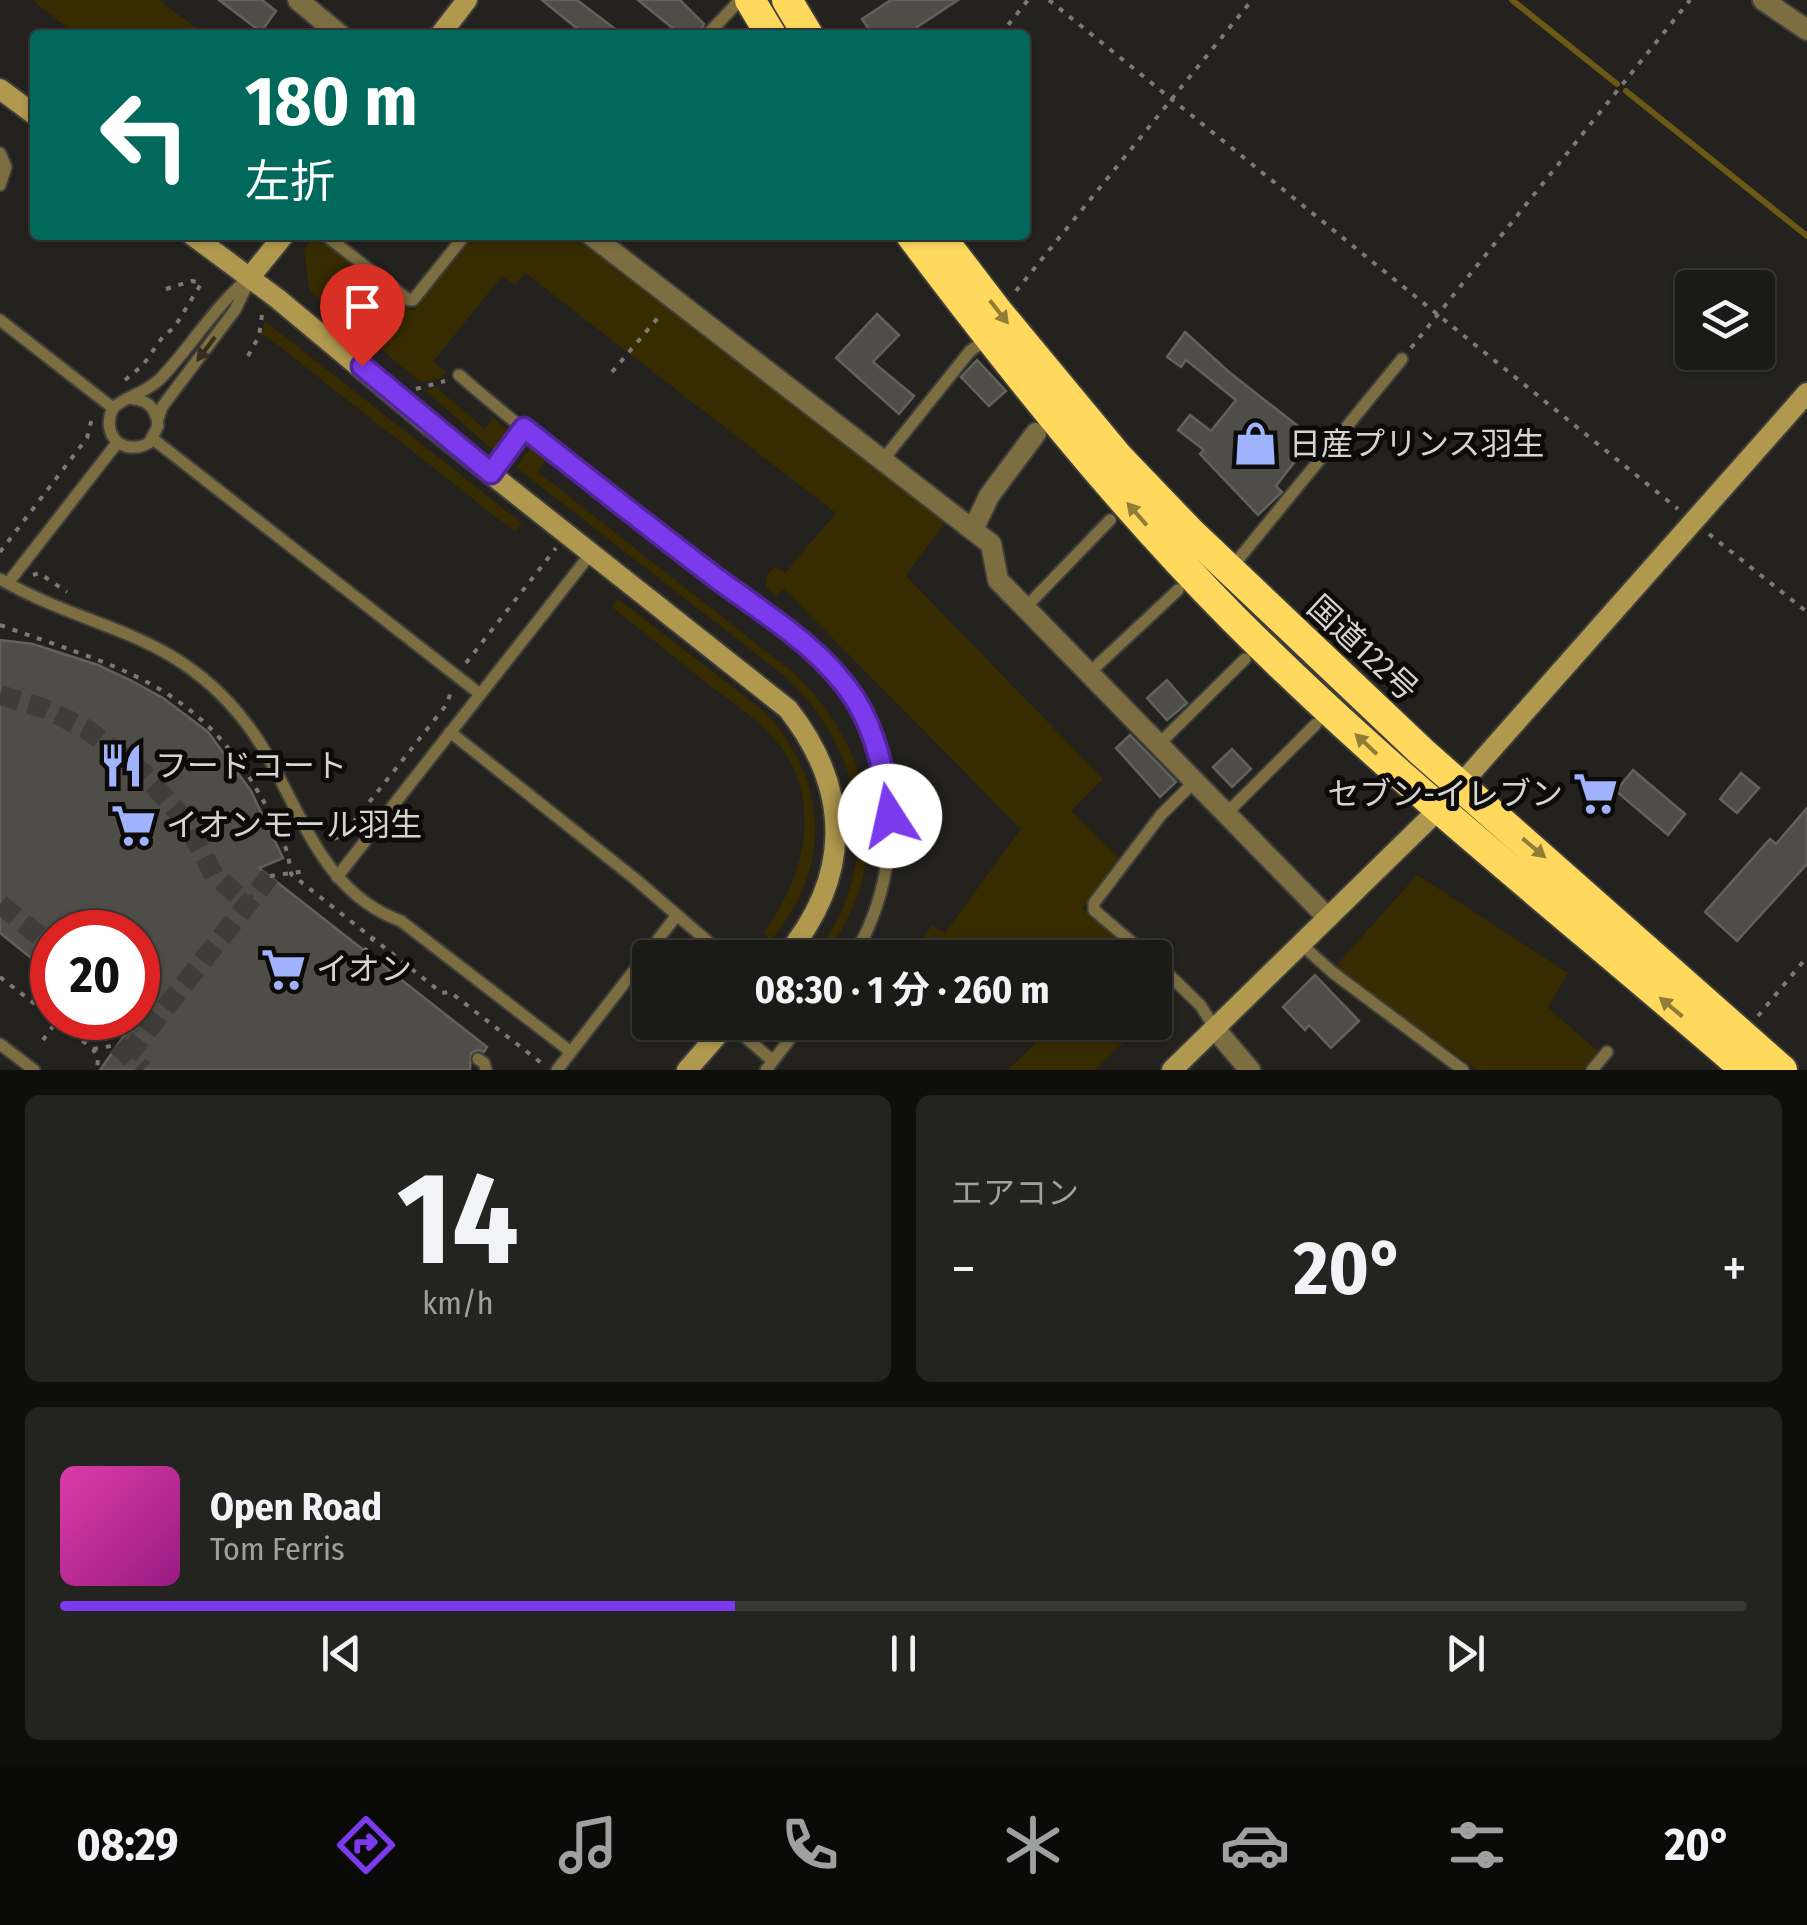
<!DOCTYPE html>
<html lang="ja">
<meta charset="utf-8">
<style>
body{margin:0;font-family:"Fira Sans Condensed","Noto Sans JP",sans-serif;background:#23231f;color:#f1f3f6;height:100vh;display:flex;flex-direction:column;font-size:38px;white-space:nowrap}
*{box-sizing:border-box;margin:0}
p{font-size:32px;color:#9fa1a1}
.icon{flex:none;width:55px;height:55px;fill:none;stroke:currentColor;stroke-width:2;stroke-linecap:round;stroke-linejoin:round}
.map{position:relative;height:1070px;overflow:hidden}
.side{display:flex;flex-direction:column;gap:25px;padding:25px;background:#0e0e0c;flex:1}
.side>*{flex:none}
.guide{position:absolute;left:30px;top:30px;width:1000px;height:210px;border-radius:10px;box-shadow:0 2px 8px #0004,0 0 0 2px #383835;background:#00695c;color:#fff;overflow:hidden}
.buttons{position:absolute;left:1675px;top:270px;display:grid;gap:20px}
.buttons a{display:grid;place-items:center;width:100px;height:100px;border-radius:10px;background:#1a1a16;box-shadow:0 2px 8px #0004,0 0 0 2px #383835;font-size:50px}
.speed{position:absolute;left:30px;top:910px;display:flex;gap:20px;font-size:50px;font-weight:700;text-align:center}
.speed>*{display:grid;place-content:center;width:130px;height:130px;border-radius:50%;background:#1a1a16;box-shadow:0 2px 8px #0004,0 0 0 2px #383835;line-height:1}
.speed .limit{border:15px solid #d22;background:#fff;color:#111}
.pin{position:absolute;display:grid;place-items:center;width:85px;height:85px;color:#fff;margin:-102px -42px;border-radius:50% 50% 50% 0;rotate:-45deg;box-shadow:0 0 10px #0007}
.pin .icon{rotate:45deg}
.me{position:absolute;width:110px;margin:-55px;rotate:350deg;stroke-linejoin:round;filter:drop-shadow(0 0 8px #0008)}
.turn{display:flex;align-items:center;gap:35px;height:210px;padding:0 50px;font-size:45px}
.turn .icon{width:130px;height:130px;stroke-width:2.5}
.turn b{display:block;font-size:70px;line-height:85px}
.big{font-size:75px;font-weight:700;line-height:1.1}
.side .card{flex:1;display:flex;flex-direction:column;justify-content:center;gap:15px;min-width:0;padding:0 35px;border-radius:15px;background:#23231f}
.side .dial{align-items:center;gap:0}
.dial b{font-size:130px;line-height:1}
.song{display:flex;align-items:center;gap:30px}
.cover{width:120px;height:120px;border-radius:15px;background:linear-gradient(135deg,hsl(320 70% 55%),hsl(310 70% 35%))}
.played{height:10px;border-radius:5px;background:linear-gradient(90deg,#7c3aed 40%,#383835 40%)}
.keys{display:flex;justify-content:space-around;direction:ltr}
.heat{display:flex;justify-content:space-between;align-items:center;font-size:55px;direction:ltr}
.side .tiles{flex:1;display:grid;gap:25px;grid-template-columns:1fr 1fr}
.card:last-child{grid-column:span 2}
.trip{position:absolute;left:632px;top:940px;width:540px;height:100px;border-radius:10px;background:#1a1a16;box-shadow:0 2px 8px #0004,0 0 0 2px #383835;font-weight:700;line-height:100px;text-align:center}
.menu{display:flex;height:160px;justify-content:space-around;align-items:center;background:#0a0a09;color:#9fa1a1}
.menu .icon{width:70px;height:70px}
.menu .on{color:#7c3aed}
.menu b{font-size:45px;color:#f1f3f6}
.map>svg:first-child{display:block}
.green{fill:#372b00}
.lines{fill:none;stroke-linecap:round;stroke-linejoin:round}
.stream{stroke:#6b5816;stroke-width:6}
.building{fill:#4e4d48;stroke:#63615c;stroke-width:2.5}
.street-tunnel{stroke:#3e3d39;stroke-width:20;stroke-dasharray:20 10;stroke-linecap:butt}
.lane-casing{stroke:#3f3e3b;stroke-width:15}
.street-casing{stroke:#3f3e3b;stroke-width:24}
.secondary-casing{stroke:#3f3e3b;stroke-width:24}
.highway-casing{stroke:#3f3e3b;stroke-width:34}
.path{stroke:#7b7a76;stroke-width:4;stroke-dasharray:5 8;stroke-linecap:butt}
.lane{stroke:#7c6e41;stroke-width:11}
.street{stroke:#7c6e41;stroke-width:20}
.secondary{stroke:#b0994e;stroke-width:20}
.highway{stroke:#fed95e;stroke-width:30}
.oneway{fill:#917c38}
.oneway2{fill:#332e1d}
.route-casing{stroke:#51269a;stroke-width:25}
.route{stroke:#7c3aed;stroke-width:18}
.labels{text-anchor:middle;stroke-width:10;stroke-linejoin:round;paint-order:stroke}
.poi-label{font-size:32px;fill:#d5d4d1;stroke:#0c0b0a;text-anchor:start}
.street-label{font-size:32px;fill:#d5d4d1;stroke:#0c0b0a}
</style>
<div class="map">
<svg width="1807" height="1070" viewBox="0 0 1807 1070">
<rect width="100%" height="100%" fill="#23221e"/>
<!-- green -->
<g class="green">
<polygon points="32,0 159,0 205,35 77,35"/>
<polygon points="317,235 413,311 472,235 578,235 945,522 906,576 1103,779 1071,811 1119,858 1082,909 1142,957 965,957 943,939 932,951 924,936 932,925 945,933 1021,829 784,589 776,596 766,587 767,575 776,566 785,573 836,513 525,273 515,285 502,276 433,362 446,372 440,379 421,382 309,290 304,249"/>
<polygon points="265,321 522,523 515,532 266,336 261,336"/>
<polygon points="439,386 439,390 485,429 493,418 509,430 493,450 425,390"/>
<path d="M531 447 547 458 538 472 795 674C876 752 896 866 823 957H813C885 868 867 755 787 678L516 467Z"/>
<path d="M618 599 764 711C829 780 833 868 770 941L764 932C803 878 824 805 780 746 761 721 733 703 709 685 677 659 644 633 612 607Z"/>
<polygon points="1417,875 1568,973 1548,1008 1599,1052 1583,1070 1477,1070 1335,967"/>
<polygon points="1022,1023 1022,1022 1143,1023 1095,1070 1008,1070 1035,1044 1023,1032"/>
</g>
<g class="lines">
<!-- stream -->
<g class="stream">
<polyline points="1512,0 1617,84"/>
<polyline points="1626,91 1807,236"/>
</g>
</g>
<!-- building -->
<g class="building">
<polygon points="219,0 262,0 276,11 261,32"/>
<polygon points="542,0 577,0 623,35 585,35"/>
<polygon points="638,0 680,0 704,24 698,35 681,35"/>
<polygon points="891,0 958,0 905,35 873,35 862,19"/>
<polygon points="877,314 899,335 873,362 914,396 899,414 836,358"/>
<polygon points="1185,332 1229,372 1313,438 1276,486 1282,492 1258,515 1200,454 1204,450 1178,430 1190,415 1211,431 1236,400 1186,360 1181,367 1167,357"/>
<polygon points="977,360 1006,391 989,406 961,377"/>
<polygon points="0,640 33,644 98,665 132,681 163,698 208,732 251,791 283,858 259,868 487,1047 484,1052 478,1050 471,1053 470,1070 100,1070 126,1033 106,1018 138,1018 138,932 52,932 52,975 0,933"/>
<polygon points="1167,680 1187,703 1167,720 1147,698"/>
<polygon points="1130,735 1176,782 1160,797 1116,748"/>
<polygon points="1232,749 1251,769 1232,787 1213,767"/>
<polygon points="1633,770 1685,814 1668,835 1616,791"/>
<polygon points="1741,773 1759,788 1737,813 1720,799"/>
<polygon points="1807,808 1807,864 1737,941 1705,912 1770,839 1776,844"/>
<polygon points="1315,975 1359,1021 1331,1048 1309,1025 1305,1030 1283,1007"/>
</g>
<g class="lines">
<!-- street-tunnel -->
<g class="street-tunnel">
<polyline points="0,695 46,709 88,730 143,773 184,819 214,875 248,904"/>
<polyline points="0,904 52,946"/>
<polyline points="117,1045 143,1070"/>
<polyline points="128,1055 270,876"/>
</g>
<defs>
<g id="lane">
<polyline points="707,35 740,0"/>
<polyline points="0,153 6,167 0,185"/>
<polyline points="325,235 409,300 413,300 465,235"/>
<polyline points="0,320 113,408"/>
<path d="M459 375C538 443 621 506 704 568 756 608 816 642 853 697 904 772 900 884 852 958"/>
<path d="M133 399C149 400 157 411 158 426L149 443C123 457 100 435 113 408 128 395 144 394 160 379 192 346 214 306 250 277"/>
<polyline points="158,419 162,407 235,310 249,281"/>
<polyline points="153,439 480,694"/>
<polyline points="882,461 970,351 986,340"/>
<polyline points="491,473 524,429"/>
<polyline points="1232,567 1402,359"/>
<path d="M0 579C92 632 174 629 246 723 298 791 312 889 401 921L571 1052"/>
<polyline points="8,583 117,443"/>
<polyline points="1025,608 1110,520"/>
<polyline points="1089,673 1178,590"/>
<polyline points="450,732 634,878 727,958"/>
<polyline points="1159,744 1245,659"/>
<polyline points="1227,813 1316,724"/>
<polyline points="337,877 592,552"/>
<polyline points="1301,944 1332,972 1463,1070"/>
<polyline points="1150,958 1094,910 1094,903 1161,815 1195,781"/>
<polyline points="1155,961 1201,1006 1215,1029"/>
<polyline points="729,1023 773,1061"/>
<polyline points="0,1044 34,1070"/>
<polyline points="478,1059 484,1063 486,1070"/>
<polyline points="557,1070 677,915"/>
<polyline points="766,1070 803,1022"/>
<polyline points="1592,1070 1607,1052"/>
</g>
<g id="street">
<polyline points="298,0 340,35"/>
<polyline points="1763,0 1807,30"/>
<polyline points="591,235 991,544 998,580 1328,918"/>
<polyline points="973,530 989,496 1036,433"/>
<polyline points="1215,1029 1250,1070"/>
</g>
<g id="secondary">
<polyline points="440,35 467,0"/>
<polyline points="0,89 35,115"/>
<path d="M192 235 278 299 429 425 788 709C852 791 852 877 784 958"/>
<polyline points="250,277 284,235"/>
<polyline points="687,1070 729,1022"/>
<polyline points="1172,1070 1438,810 1807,393"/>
</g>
<g id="highway">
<polyline points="750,0 771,35"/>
<polyline points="787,0 808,35"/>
<path d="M911 235C1011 368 1116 500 1233 618 1394 780 1574 920 1746 1070"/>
<polyline points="939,235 998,312 1119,458 1191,533 1422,752 1782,1070"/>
</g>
</defs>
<!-- lane casing -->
<use href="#lane" class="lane-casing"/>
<!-- street casing -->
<use href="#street" class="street-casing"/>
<!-- secondary casing -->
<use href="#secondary" class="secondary-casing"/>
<!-- highway casing -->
<use href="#highway" class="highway-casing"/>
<!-- path -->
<g class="path">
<polyline points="1049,0 1678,509"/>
<polyline points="1000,35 1028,0"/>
<polyline points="166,289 192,281 201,283"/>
<polyline points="1016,291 1252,0"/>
<polyline points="1411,348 1690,0"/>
<polyline points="248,356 259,336 262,315"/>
<polyline points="612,372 662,313"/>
<polyline points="125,380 143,365 164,335 174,328 204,279"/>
<polyline points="416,389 445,381"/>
<polyline points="1709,534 1807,612"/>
<polyline points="0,552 87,438 93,414"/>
<polyline points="33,575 39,573 67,592"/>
<path d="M0 625C110 665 194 681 257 790 273 817 288 843 291 874L442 993 450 992 544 1065"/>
<polyline points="466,663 556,548"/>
<polyline points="855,836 875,837"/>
<polyline points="334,839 344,834 447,704 451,691"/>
<polyline points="270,876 307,871"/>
<polyline points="364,952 378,931"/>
<polyline points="0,977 93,1049 98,1058 97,1070"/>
<polyline points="1758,1016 1807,957"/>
<polyline points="43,1040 57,1021"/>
<polyline points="93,1049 117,1045"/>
</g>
<!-- lane -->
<use href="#lane" class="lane"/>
<!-- street -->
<use href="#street" class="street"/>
<!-- secondary -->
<use href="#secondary" class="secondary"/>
<!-- highway -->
<use href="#highway" class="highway"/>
</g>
<!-- one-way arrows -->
<defs><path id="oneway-solid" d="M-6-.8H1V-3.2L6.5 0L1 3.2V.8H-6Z" transform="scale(2.5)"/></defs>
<g class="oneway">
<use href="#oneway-solid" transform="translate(999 312) rotate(52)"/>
<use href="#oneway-solid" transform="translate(1137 514) rotate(-131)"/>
<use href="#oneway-solid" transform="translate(1366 744) rotate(-137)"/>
<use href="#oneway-solid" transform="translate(1534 848) rotate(40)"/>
<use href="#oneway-solid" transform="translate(1671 1007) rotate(-140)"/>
</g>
<use class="oneway2" href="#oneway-solid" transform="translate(206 349) rotate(127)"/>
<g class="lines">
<defs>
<path id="route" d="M362 366 491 473 524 428C586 477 648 526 711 574 761 612 820 645 855 699 877 734 885 776 890 816"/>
</defs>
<!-- route casing -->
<use href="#route" class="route-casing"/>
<!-- route -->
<use href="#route" class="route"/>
</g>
<!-- icons -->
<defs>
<symbol id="shop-bare" viewBox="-9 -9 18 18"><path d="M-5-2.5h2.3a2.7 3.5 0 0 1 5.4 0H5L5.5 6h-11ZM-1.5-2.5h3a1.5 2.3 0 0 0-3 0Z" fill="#a0b3fd" stroke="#0c0b0a" stroke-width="2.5" paint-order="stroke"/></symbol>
<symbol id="restaurant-bare" viewBox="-9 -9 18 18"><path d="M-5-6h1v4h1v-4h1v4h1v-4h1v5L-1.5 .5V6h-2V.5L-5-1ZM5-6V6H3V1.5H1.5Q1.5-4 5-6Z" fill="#a0b3fd" stroke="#0c0b0a" stroke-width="2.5" paint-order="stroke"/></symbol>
<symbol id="supermarket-bare" viewBox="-9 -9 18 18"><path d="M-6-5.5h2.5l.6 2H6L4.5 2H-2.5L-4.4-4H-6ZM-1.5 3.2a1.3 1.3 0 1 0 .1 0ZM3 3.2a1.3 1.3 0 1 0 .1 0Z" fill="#a0b3fd" stroke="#0c0b0a" stroke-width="2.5" paint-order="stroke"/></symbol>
</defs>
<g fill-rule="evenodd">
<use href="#shop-bare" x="1224" y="412" width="63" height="63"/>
<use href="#restaurant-bare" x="90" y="734" width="63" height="63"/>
<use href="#supermarket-bare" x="1564" y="762" width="63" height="63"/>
<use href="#supermarket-bare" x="102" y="794" width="63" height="63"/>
<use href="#supermarket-bare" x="252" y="938" width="63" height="63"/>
</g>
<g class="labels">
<!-- poi labels -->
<g class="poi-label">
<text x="1289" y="455">日産プリンス羽生</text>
<text x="155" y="777">フードコート</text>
<text x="1563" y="805" text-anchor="end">セブン-イレブン</text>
<text x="166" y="836">イオンモール羽生</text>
<text x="316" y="980">イオン</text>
</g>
<!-- street labels -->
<g class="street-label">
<text transform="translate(1363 648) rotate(43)" y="11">国道122号</text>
</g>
</g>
</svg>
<div class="buttons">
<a><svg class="icon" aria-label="layers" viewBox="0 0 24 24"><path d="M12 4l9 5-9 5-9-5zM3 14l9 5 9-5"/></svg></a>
</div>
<div class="speed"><div class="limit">20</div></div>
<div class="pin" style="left:362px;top:366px;background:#d93025"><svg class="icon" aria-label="arrive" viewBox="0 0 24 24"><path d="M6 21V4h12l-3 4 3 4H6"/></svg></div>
<svg class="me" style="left:890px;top:816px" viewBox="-20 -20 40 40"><circle r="19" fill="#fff"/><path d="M0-13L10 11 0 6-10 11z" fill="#7c3aed"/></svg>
<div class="trip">08:30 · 1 分 · 260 m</div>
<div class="guide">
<div class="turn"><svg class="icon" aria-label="left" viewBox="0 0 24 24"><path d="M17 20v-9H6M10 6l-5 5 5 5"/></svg><div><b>180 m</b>左折</div></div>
</div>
</div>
<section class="side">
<div class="tiles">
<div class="card dial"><b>14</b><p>km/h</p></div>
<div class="card"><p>エアコン</p>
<div class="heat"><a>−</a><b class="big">20°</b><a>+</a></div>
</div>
<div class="card">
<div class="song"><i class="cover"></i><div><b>Open Road</b><p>Tom Ferris</p></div></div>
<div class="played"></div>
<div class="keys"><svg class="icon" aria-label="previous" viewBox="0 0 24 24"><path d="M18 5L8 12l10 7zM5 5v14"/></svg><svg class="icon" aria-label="pause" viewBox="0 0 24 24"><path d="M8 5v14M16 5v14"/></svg><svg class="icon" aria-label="next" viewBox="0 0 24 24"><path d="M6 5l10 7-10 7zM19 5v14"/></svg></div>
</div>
</div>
</section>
<nav class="menu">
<b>08:29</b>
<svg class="icon on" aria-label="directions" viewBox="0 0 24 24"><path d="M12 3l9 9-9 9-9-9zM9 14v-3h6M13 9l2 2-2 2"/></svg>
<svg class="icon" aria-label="music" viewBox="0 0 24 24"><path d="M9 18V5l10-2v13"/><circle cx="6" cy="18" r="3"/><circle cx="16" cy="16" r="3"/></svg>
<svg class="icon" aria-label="phone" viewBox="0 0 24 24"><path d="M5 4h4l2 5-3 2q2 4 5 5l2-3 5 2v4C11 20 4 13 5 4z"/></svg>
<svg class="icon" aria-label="climate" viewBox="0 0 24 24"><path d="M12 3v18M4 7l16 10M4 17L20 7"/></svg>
<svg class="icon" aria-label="car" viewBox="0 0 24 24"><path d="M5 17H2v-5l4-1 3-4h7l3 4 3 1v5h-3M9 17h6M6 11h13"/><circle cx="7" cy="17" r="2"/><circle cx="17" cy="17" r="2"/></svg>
<svg class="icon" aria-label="filters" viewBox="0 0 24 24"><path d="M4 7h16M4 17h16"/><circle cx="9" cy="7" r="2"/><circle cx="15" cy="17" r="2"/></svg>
<b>20°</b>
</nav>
